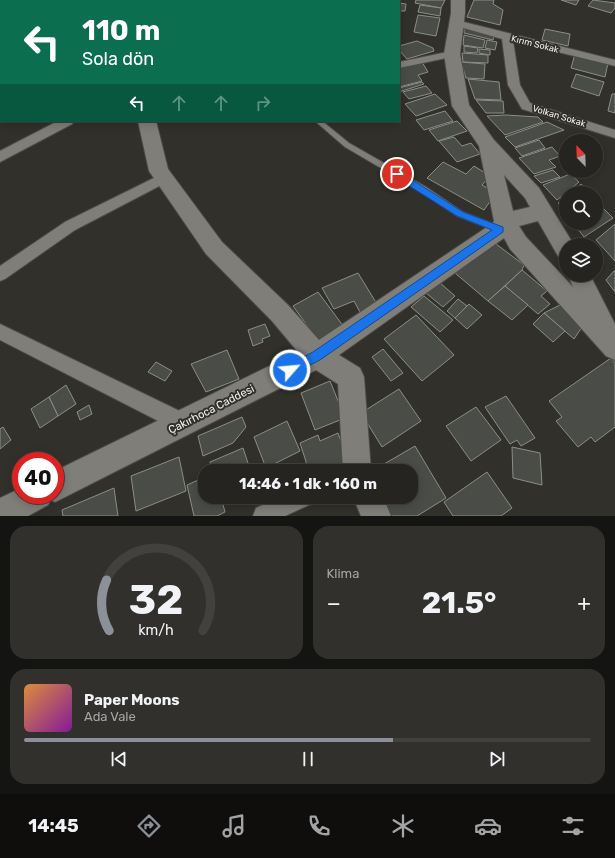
<!DOCTYPE html>
<html lang="tr">
<meta charset="utf-8">
<style>
body{margin:0;font-family:Rubik,sans-serif;background:#31302d;color:#f1f3f6;height:100vh;display:flex;flex-direction:column;font-size:15px;white-space:nowrap}
*{box-sizing:border-box;margin:0}
p{font-size:13px;color:#a3a4a5}
.icon{flex:none;width:22px;height:22px;fill:none;stroke:currentColor;stroke-width:2;stroke-linecap:round;stroke-linejoin:round}
.map{position:relative;height:516px;overflow:hidden}
.details{display:flex;flex-direction:column;gap:10px;padding:10px;background:#141412;flex:1}
.details>*{flex:none}
.banner{position:absolute;left:0px;top:0px;width:400px;height:122px;box-shadow:0 2px 10px #0003,0 0 0 1px #42413e;background:#0b6e4f;color:#fff;overflow:hidden}
.needle{width:26px;rotate:337deg}
.controls{position:absolute;left:559px;top:134px;display:grid;gap:8px}
.controls a{display:grid;place-items:center;width:44px;height:44px;border-radius:50%;background:#252420;box-shadow:0 2px 10px #0003,0 0 0 1px #42413e;font-size:20px}
.speed{position:absolute;left:12px;top:452px;display:flex;gap:8px;font-size:20px;font-weight:700;text-align:center}
.speed>*{display:grid;place-content:center;width:52px;height:52px;border-radius:50%;background:#252420;box-shadow:0 2px 10px #0003,0 0 0 1px #42413e;line-height:1}
.speed .limit{border:6px solid #d22;background:#fff;color:#111}
.pin{position:absolute;display:grid;place-items:center;width:34px;height:34px;color:#fff;margin:-17px;border:2px solid #fff;border-radius:50%;box-shadow:0 1px 4px #0007}
.me{position:absolute;width:44px;margin:-22px;rotate:63deg;stroke-linejoin:round;filter:drop-shadow(0 0 3px #0008)}
.turn{display:flex;align-items:center;gap:14px;height:84px;padding:0 16px;font-size:18px}
.turn .icon{width:52px;height:52px;stroke-width:2.5}
.turn b{display:block;font-size:28px;line-height:34px}
.lanes{display:flex;align-items:center;height:38px;padding:0 16px;background:#0003;justify-content:center;gap:20px;direction:ltr}
.lanes .off{opacity:.35}
.big{font-size:30px;font-weight:700;line-height:1.1}
.details .card{flex:1;display:flex;flex-direction:column;justify-content:center;gap:6px;min-width:0;padding:0 14px;border-radius:16px;background:#31302d}
.details .dial{align-items:center;gap:0}
.dial svg{height:104px;overflow:visible;fill:none;stroke:#42413e;stroke-width:7;stroke-linecap:round;text-anchor:middle}
.dial text{fill:#f1f3f6;stroke:none}
.song{display:flex;align-items:center;gap:12px}
.cover{width:48px;height:48px;border-radius:6px;background:linear-gradient(135deg,hsl(30 70% 55%),hsl(290 70% 35%))}
.played{height:4px;border-radius:2px;background:linear-gradient(90deg,#8c9099 65%,#42413e 65%)}
.keys{display:flex;justify-content:space-around;direction:ltr}
.heat{display:flex;justify-content:space-between;align-items:center;font-size:22px;direction:ltr}
.details .tiles{flex:1;display:grid;gap:10px;grid-template-columns:1fr 1fr}
.card:last-child{grid-column:span 2}
.trip{position:absolute;left:198px;top:464px;width:220px;height:40px;border-radius:16px;background:#252420;box-shadow:0 2px 10px #0003,0 0 0 1px #42413e;font-weight:700;line-height:40px;text-align:center}
.menu{display:flex;height:64px;justify-content:space-around;align-items:center;background:#0f0e0d;color:#a3a4a5}
.menu .icon{width:28px;height:28px}
.menu .current{color:#8c9099}
.menu b{font-size:18px;color:#f1f3f6}
.map>svg:first-child{display:block}
.building{fill:#4a4c47;stroke:#8b8e88}
.lines{fill:none;stroke-linecap:round;stroke-linejoin:round}
.lane-casing{stroke:#4d4c48;stroke-width:2}
.street-casing{stroke:#4d4c48;stroke-width:2}
.secondary-casing{stroke:#4d4c48;stroke-width:2}
.lane{fill:#7f7e79;fill-rule:evenodd}
.street{fill:#7f7e79;fill-rule:evenodd}
.secondary{fill:#7f7e79;fill-rule:evenodd}
.route{fill:#1a73e8;stroke:#114b97}
.labels{text-anchor:middle;stroke-width:4;stroke-linejoin:round;paint-order:stroke}
.far-street-label{font-size:9px;fill:#f0efec;stroke:#31302b}
.street-label{font-size:11px;fill:#f0efec;stroke:#31302b}
</style>
<div class="map">
<svg width="615" height="516" viewBox="0 0 615 516">
<rect width="100%" height="100%" fill="#31302b"/>
<!-- building -->
<g class="building">
<polygon points="416,0 445,0 441,8 415,3"/>
<polygon points="474,0 494,0 493,4 503,10 500,25 467,17"/>
<polygon points="561,0 579,0 576,5"/>
<polygon points="593,0 615,3 615,8 611,13 588,6"/>
<polygon points="399,3 406,4 405,11 399,11"/>
<polygon points="420,5 441,8 440,16 418,12"/>
<polygon points="418,15 440,18 436,36 414,32"/>
<polygon points="464,27 494,36 493,40 464,33"/>
<polygon points="545,29 570,34 568,46 542,40"/>
<polygon points="464,35 485,40 483,48 463,45"/>
<polygon points="487,40 497,42 495,50 485,48"/>
<polygon points="417,41 433,48 434,51 407,59 399,50 399,46"/>
<polygon points="464,46 478,48 477,53 464,52"/>
<polygon points="479,49 490,50 490,55 479,53"/>
<polygon points="462,53 488,55 488,63 463,62"/>
<polygon points="575,54 608,63 605,77 571,68"/>
<polygon points="422,62 428,72 418,75 422,81 399,87 399,67"/>
<polygon points="461,62 485,64 484,79 466,78"/>
<polygon points="576,74 604,82 599,96 571,87"/>
<polygon points="468,79 499,82 501,100 475,99"/>
<polygon points="422,82 424,84 399,92 399,88"/>
<polygon points="426,86 432,93 409,99 403,92"/>
<polygon points="435,94 447,105 416,116 405,104"/>
<polygon points="612,94 615,94 615,113 608,111"/>
<polygon points="476,100 503,101 504,113 486,113"/>
<polygon points="445,111 453,121 424,130 416,120"/>
<polygon points="506,115 538,117 543,122 505,135 487,116"/>
<polygon points="457,121 467,131 438,141 429,130"/>
<polygon points="547,122 564,130 515,147 505,137"/>
<polygon points="454,137 462,146 471,143 480,154 457,162 439,141"/>
<polygon points="539,140 545,148 522,156 515,148"/>
<polygon points="552,147 560,156 549,160 556,167 534,174 519,158"/>
<polygon points="443,162 466,174 474,166 490,176 482,185 496,193 484,210 427,178"/>
<polygon points="553,170 560,177 541,183 534,176"/>
<polygon points="570,174 579,182 557,200 543,185"/>
<polygon points="581,184 591,193 570,193"/>
<polygon points="566,196 566,212 558,203"/>
<polygon points="596,201 613,218 584,237 573,223 596,223"/>
<polygon points="615,224 615,261 596,240"/>
<polygon points="492,241 524,265 522,270 488,301 455,273"/>
<polygon points="522,270 547,291 541,296 550,304 538,314 505,286"/>
<polygon points="615,270 615,292 606,280"/>
<polygon points="358,273 380,309 362,316 354,301 334,309 322,288"/>
<polygon points="439,282 455,296 443,307 426,293"/>
<polygon points="505,286 528,305 512,320 488,301"/>
<polygon points="318,292 344,327 319,342 293,306"/>
<polygon points="424,296 453,320 440,332 411,307"/>
<polygon points="458,299 467,306 455,318 447,311"/>
<polygon points="469,304 482,315 467,329 455,318"/>
<polygon points="560,305 582,327 574,339 544,313"/>
<polygon points="544,313 565,331 553,342 533,324"/>
<polygon points="416,315 454,355 422,381 384,339"/>
<polygon points="265,324 270,336 262,339 263,342 253,346 248,330"/>
<polygon points="383,349 403,373 391,381 372,357"/>
<polygon points="227,350 239,379 206,392 191,364"/>
<polygon points="611,358 615,363 615,427 595,442 591,437 578,447 556,421 562,417 549,401"/>
<polygon points="156,362 172,371 165,381 148,372"/>
<polygon points="330,381 345,418 315,430 301,393"/>
<polygon points="66,385 76,404 58,416 49,397"/>
<polygon points="399,389 421,421 382,447 361,413"/>
<polygon points="506,396 535,438 521,446 517,440 510,444 485,407"/>
<polygon points="49,397 58,416 40,428 31,409"/>
<polygon points="89,405 92,414 80,420 77,412"/>
<polygon points="476,407 501,440 471,461 446,426"/>
<polygon points="242,417 246,427 233,443 203,456 198,436"/>
<polygon points="287,421 300,451 266,468 254,437"/>
<polygon points="3,427 11,440 0,449 0,429"/>
<polygon points="338,433 349,462 328,471 309,471 300,443 318,435 320,441"/>
<polygon points="415,446 446,498 417,516 391,516 381,497 411,497 411,471 372,471"/>
<polygon points="512,447 540,453 542,485 513,478"/>
<polygon points="243,448 248,463 228,471 212,471 210,462"/>
<polygon points="179,457 186,491 136,511 131,476"/>
<polygon points="246,464 248,471 228,471"/>
<polygon points="487,472 512,508 501,516 453,516 444,502"/>
<polygon points="205,477 205,497 221,497 225,512 217,516 194,516 187,485"/>
<polygon points="114,488 118,516 63,516 62,510"/>
</g>
<g class="lines">
<defs>
<g id="lane">
<rect x="208" y="0" width="4" height="1"/>
<polygon points="315,121 322,121 349,143 426,187 463,212 502,227 503,229 502,231 496,231 457,216 420,191 345,147"/>
</g>
<g id="street">
<polygon points="0,0 8,0 1,1 0,4"/>
<polygon points="55,0 65,0 66,1 56,1"/>
<polygon points="456,20 615,60 615,66 513,41 520,85 530,103 615,130 615,138 522,109 508,85 502,39 453,25 451,23 453,21"/>
<polygon points="452,51 457,54 456,56 399,68 399,62"/>
<polygon points="58,121 74,121 72,124 0,162 0,151"/>
<polygon points="164,173 169,175 171,178 169,181 75,230 5,279 0,281 0,266 65,222"/>
<polygon points="0,324 190,416 192,423 190,430 183,432 176,430 0,340"/>
<polygon points="280,497 314,497 311,504 285,516 253,516 256,508"/>
</g>
<g id="secondary">
<rect x="166" y="0" width="14" height="1"/>
<path d="M451 0H465V13L460 54 469 105 494 140 539 188 574 245H566V259L558 256 538 221 519 226 526 237 573 287 568 275H590L615 324V360L606 356 510 249 504 238 339 355 360 368 364 377 371 471H343L338 384 316 370 65 497 55 502 51 500 48 505 28 516H0V498L21 488V495H55V471L298 352 272 321 206 254 149 171 138 121H156L168 169 222 242 288 305 319 340 493 223 494 221 479 146 452 106 444 54 451 13ZM504 175 525 198 530 207 513 211Z"/>
<polygon points="353,497 383,497 391,516 361,516"/>
</g>
</defs>
<!-- lane casing -->
<use href="#lane" class="lane-casing"/>
<!-- street casing -->
<use href="#street" class="street-casing"/>
<!-- secondary casing -->
<use href="#secondary" class="secondary-casing"/>
<!-- lane -->
<use href="#lane" class="lane"/>
<!-- street -->
<use href="#street" class="street"/>
<!-- secondary -->
<use href="#secondary" class="secondary"/>
</g>
<!-- route -->
<polygon class="route" points="395,172 400,172 463,212 503,227 503,232 320,360 290,375 286,373 285,370 286,366 313,352 492,230 457,216 395,177"/>
<g class="labels">
<!-- far-street labels -->
<g class="far-street-label">
<text transform="translate(535 44) rotate(14)" y="3">Kırım Sokak</text>
<text transform="translate(559 116) rotate(17)" y="3">Volkan Sokak</text>
</g>
<!-- street labels -->
<g class="street-label">
<text transform="translate(211 409) rotate(-27)" y="4">Çakırhoca Caddesi</text>
</g>
</g>
</svg>
<div class="controls">
<a><svg class="needle" viewBox="-14 -14 28 28"><path d="M0-13l5 13h-10z" fill="#e53935"/><path d="M0 13l5-13h-10z" fill="#a3a4a5"/></svg></a>
<a><svg class="icon" aria-label="search" viewBox="0 0 24 24"><circle cx="10" cy="10" r="6"/><path d="M15 15l6 6"/></svg></a>
<a><svg class="icon" aria-label="layers" viewBox="0 0 24 24"><path d="M12 4l9 5-9 5-9-5zM3 14l9 5 9-5"/></svg></a>
</div>
<div class="speed"><div class="limit">40</div></div>
<div class="pin" style="left:397px;top:174px;background:#d93025"><svg class="icon" aria-label="arrive" viewBox="0 0 24 24"><path d="M6 21V4h12l-3 4 3 4H6"/></svg></div>
<svg class="me" style="left:290px;top:370px" viewBox="-20 -20 40 40"><circle r="17" fill="#1a73e8" stroke="#fff" stroke-width="3"/><path d="M0-11L8 9 0 5-8 9z" fill="#fff"/></svg>
<div class="trip">14:46 · 1 dk · 160 m</div>
<div class="banner">
<div class="turn"><svg class="icon" aria-label="left" viewBox="0 0 24 24"><path d="M17 20v-9H6M10 6l-5 5 5 5"/></svg><div><b>110 m</b>Sola dön</div></div>
<div class="lanes"><svg class="icon" aria-label="left" viewBox="0 0 24 24"><path d="M17 20v-9H6M10 6l-5 5 5 5"/></svg><svg class="icon off" aria-label="ahead" viewBox="0 0 24 24"><path d="M12 20V5M6 11l6-6 6 6"/></svg><svg class="icon off" aria-label="ahead" viewBox="0 0 24 24"><path d="M12 20V5M6 11l6-6 6 6"/></svg><svg class="icon off" aria-label="right" viewBox="0 0 24 24"><path d="M7 20v-9h11M14 6l5 5-5 5"/></svg></div>
</div>
</div>
<section class="details">
<div class="tiles">
<div class="card dial"><svg viewBox="0 0 100 80">
<path d="M14 69A42 42 0 1 1 86 69"/>
<path d="M14 69A42 42 0 0 1 12 30" stroke="#8c9099"/>
<text x="50" y="56" font-size="32" font-weight="700">32</text>
<text x="50" y="72" font-size="11">km/h</text>
</svg></div>
<div class="card"><p>Klima</p>
<div class="heat"><a>−</a><b class="big">21.5°</b><a>+</a></div>
</div>
<div class="card">
<div class="song"><i class="cover"></i><div><b>Paper Moons</b><p>Ada Vale</p></div></div>
<div class="played"></div>
<div class="keys"><svg class="icon" aria-label="previous" viewBox="0 0 24 24"><path d="M18 5L8 12l10 7zM5 5v14"/></svg><svg class="icon" aria-label="pause" viewBox="0 0 24 24"><path d="M8 5v14M16 5v14"/></svg><svg class="icon" aria-label="next" viewBox="0 0 24 24"><path d="M6 5l10 7-10 7zM19 5v14"/></svg></div>
</div>
</div>
</section>
<nav class="menu">
<b>14:45</b>
<svg class="icon current" aria-label="directions" viewBox="0 0 24 24"><path d="M12 3l9 9-9 9-9-9zM9 14v-3h6M13 9l2 2-2 2"/></svg>
<svg class="icon" aria-label="music" viewBox="0 0 24 24"><path d="M9 18V5l10-2v13"/><circle cx="6" cy="18" r="3"/><circle cx="16" cy="16" r="3"/></svg>
<svg class="icon" aria-label="phone" viewBox="0 0 24 24"><path d="M5 4h4l2 5-3 2q2 4 5 5l2-3 5 2v4C11 20 4 13 5 4z"/></svg>
<svg class="icon" aria-label="climate" viewBox="0 0 24 24"><path d="M12 3v18M4 7l16 10M4 17L20 7"/></svg>
<svg class="icon" aria-label="car" viewBox="0 0 24 24"><path d="M5 17H2v-5l4-1 3-4h7l3 4 3 1v5h-3M9 17h6M6 11h13"/><circle cx="7" cy="17" r="2"/><circle cx="17" cy="17" r="2"/></svg>
<svg class="icon" aria-label="filters" viewBox="0 0 24 24"><path d="M4 7h16M4 17h16"/><circle cx="9" cy="7" r="2"/><circle cx="15" cy="17" r="2"/></svg>
</nav>
